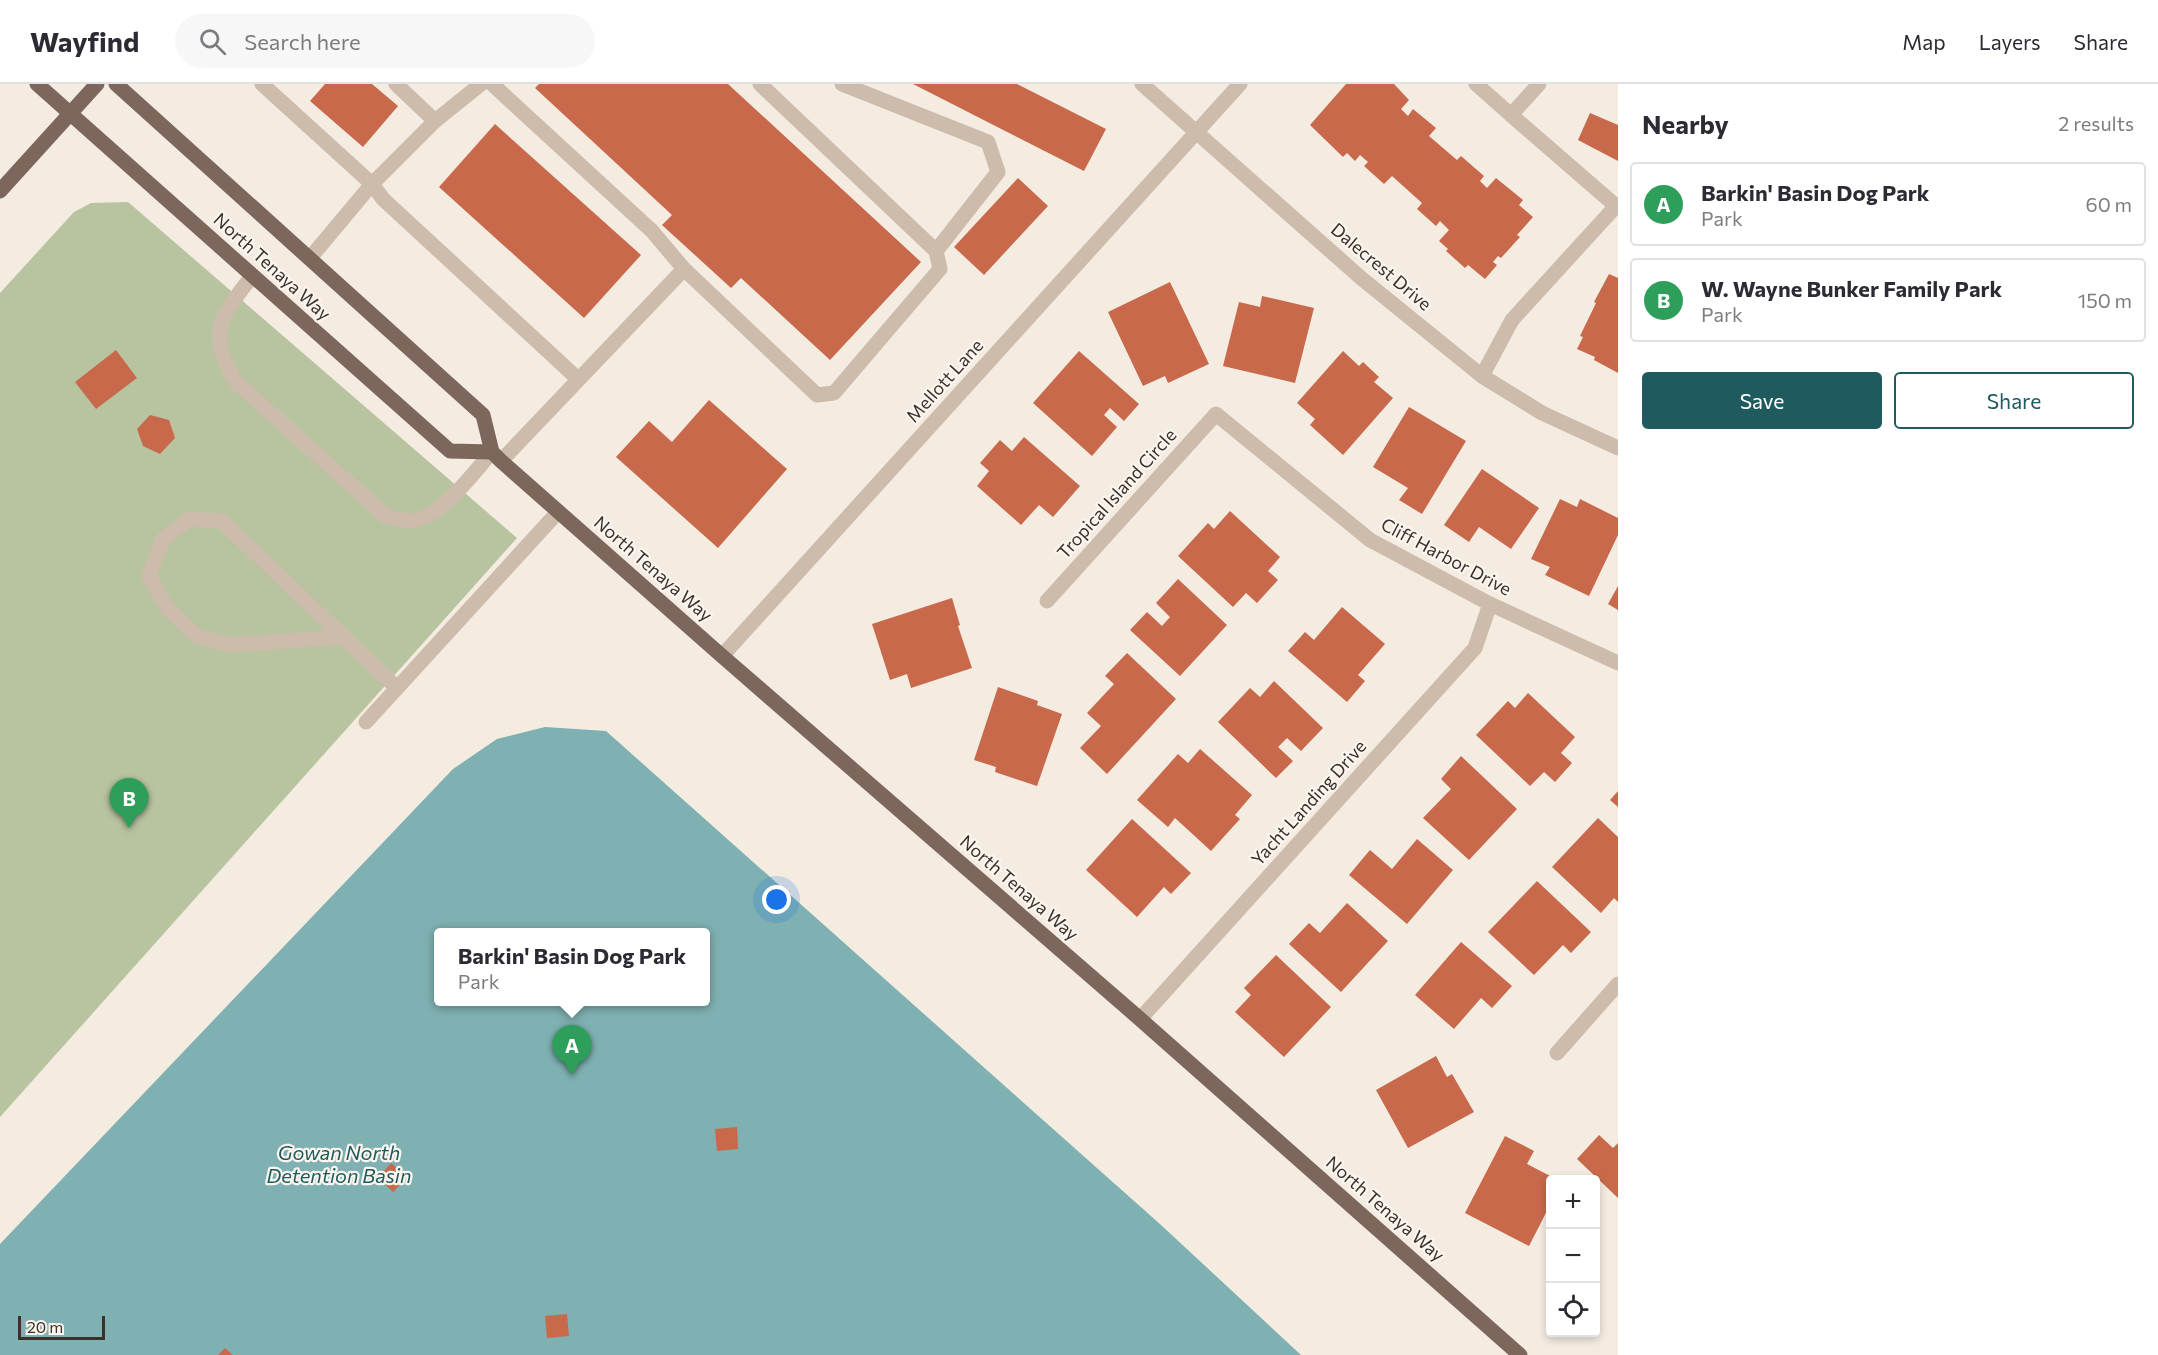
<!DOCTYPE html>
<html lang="en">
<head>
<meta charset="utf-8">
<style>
	body { margin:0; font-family:Commissioner,sans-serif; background:#f7f7f7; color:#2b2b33 }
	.controls { position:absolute; right:18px; bottom:18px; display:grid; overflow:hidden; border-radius:6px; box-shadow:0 3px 9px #0003 }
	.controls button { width:54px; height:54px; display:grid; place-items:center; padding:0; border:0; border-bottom:2px solid #e1e1e2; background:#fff; color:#2b2b33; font:30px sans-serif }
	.scale { position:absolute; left:18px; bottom:15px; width:87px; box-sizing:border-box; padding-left:6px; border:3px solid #3b302b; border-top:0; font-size:16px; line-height:21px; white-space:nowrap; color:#3b302b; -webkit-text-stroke:4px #fbf5ee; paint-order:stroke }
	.you { position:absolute; left:777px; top:816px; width:21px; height:21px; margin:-15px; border:4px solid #fff; border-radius:50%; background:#1a73e8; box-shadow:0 0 0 9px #1a73e833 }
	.badge { display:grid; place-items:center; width:39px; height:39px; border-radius:50%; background:#1f5a5e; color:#fff; font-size:20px; font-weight:700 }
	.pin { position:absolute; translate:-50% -50px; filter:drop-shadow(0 2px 3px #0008) }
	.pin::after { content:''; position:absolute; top:32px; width:21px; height:18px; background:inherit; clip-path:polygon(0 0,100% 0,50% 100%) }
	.popup { position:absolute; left:434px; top:844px; width:276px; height:78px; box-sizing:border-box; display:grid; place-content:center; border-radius:6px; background:#fff; filter:drop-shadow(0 2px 4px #0005); font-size:20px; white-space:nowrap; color:#7c7c81 }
	.popup b { font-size:22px; color:#2b2b33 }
	.popup::after { content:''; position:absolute; left:50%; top:100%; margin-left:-12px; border:12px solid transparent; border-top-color:#fff }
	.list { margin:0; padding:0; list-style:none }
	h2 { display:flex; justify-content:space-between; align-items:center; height:78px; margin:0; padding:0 24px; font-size:26px }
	h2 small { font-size:20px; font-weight:400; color:#7c7c81 }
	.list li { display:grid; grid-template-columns:39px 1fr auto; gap:18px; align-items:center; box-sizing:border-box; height:84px; margin:0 12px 12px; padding:0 12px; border:2px solid #e1e1e2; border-radius:6px }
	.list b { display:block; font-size:22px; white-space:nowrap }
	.list p { margin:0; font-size:20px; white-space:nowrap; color:#7c7c81 }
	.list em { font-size:20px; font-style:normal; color:#7c7c81 }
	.actions { display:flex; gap:12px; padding:18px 24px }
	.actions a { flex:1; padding:14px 0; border:2px solid #1f5a5e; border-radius:6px; text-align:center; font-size:21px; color:#1f5a5e }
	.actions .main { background:#1f5a5e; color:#fff }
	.icon { flex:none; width:33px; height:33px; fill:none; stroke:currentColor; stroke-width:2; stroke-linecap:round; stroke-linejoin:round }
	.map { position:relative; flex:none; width:1618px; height:1271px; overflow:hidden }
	header { display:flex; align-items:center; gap:36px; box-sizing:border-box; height:84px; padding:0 30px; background:#fff; border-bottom:2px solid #e1e1e2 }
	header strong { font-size:28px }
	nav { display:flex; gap:33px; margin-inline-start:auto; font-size:21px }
	.search { width:420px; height:54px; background:#f7f7f7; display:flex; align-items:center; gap:15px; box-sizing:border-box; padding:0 21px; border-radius:33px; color:#7c7c81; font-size:22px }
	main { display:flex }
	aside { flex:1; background:#fff }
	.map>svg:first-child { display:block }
	.green { fill:#b8c4a0 }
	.water { fill:#7fb0b2; fill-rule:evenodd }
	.building { fill:#c8694b }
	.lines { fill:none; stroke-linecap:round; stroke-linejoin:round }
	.minor { stroke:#cdbbac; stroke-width:15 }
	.major { stroke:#7d675c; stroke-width:15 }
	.labels { text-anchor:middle; stroke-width:4.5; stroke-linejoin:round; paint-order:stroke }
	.street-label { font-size:18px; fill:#3b302b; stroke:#fbf5ee }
	.water-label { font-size:20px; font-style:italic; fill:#1f5a5e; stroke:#fbf5ee }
</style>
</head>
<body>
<header>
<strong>Wayfind</strong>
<div class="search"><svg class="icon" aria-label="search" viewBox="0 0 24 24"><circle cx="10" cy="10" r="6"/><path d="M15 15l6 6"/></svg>Search here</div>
<nav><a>Map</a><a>Layers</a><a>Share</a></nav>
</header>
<main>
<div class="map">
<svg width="1618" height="1271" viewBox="0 0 1618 1271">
	<rect width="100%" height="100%" fill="#f4ebe1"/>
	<!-- green -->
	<path class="green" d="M 128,118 L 517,454 L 0,1033 L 0,209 L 74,128 L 91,119 Z"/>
	<!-- water -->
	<path class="water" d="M 545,643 L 606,647 L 1161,1141 L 1301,1271 L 0,1271 L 0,1160 L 453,685 L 497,655 ZM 438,848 L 706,848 L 706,918 L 438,918 Z"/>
	<!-- building -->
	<g class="building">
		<path d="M 325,0 L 372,0 L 398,22 L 363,63 L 310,17 Z"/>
		<path d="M 539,0 L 728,0 L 921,178 L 830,276 L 741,194 L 731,204 L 662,141 L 672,131 L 535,4 Z"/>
		<path d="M 913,0 L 1017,0 L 1106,45 L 1084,87 Z"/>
		<path d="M 1346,0 L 1394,0 L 1409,16 L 1401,25 L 1408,32 L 1413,25 L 1436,44 L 1429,52 L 1457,76 L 1461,72 L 1484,92 L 1480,97 L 1487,104 L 1496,94 L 1523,116 L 1519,121 L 1533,133 L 1517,151 L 1520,153 L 1501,174 L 1498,172 L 1493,178 L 1497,181 L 1485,195 L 1468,181 L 1465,184 L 1446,167 L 1448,165 L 1439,157 L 1449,146 L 1440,137 L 1436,142 L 1417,125 L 1422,119 L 1392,92 L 1384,100 L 1364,82 L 1368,78 L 1360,71 L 1355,77 L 1347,69 L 1343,73 L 1310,41 Z"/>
		<path d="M 1590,29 L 1618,41 L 1618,77 L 1578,56 Z"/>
		<path d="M 495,40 L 641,171 L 584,234 L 439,103 Z"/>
		<path d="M 1018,94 L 1048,122 L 984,191 L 954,163 Z"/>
		<path d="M 1609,190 L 1618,194 L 1618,289 L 1594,276 L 1595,273 L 1577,265 L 1583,253 L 1580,252 L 1596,219 L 1594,218 Z"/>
		<path d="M 1170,198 L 1209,280 L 1168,299 L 1165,292 L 1143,302 L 1108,228 Z"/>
		<path d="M 1262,212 L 1314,224 L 1295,299 L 1223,282 L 1239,218 L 1260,223 Z"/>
		<path d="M 116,266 L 137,294 L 96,325 L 75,298 Z"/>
		<path d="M 1079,267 L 1139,320 L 1124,337 L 1110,324 L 1104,331 L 1117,343 L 1092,372 L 1033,319 Z"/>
		<path d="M 1343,267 L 1359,282 L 1363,278 L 1379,293 L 1374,298 L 1393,314 L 1343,371 L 1310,341 L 1315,335 L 1297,319 Z"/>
		<path d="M 709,316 L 787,385 L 718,464 L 616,373 L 649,337 L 672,358 Z"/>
		<path d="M 1409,323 L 1466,357 L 1422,430 L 1399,416 L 1408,404 L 1373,383 Z"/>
		<path d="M 150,331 L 169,336 L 175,354 L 160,370 L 143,362 L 137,345 Z"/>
		<path d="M 1024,353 L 1080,402 L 1053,433 L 1039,421 L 1021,441 L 977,402 L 989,387 L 980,379 L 1000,356 L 1012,367 Z"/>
		<path d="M 1482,385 L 1539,424 L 1511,465 L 1479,443 L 1469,458 L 1444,441 Z"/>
		<path d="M 1560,415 L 1577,423 L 1580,415 L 1618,434 L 1618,451 L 1589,512 L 1545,491 L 1550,483 L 1531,475 Z"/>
		<path d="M 1230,427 L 1280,473 L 1268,487 L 1278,496 L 1257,519 L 1246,509 L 1233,523 L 1178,472 L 1208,439 L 1214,445 Z"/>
		<path d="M 1178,495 L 1227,541 L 1180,592 L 1130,546 L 1147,528 L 1162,542 L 1170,533 L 1156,519 Z"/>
		<path d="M 1618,502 L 1618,526 L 1608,520 Z"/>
		<path d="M 952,514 L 960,541 L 958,542 L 972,584 L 911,604 L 907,590 L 890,596 L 872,540 Z"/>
		<path d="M 1342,523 L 1385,560 L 1358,591 L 1365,597 L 1347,618 L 1288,567 L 1305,548 L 1314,556 Z"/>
		<path d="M 1127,569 L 1176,615 L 1107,690 L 1080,664 L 1101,642 L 1087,629 L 1114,600 L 1105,592 Z"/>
		<path d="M 1274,597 L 1323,644 L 1301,667 L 1287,654 L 1278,663 L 1293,677 L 1276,694 L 1218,638 L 1250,604 L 1260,613 Z"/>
		<path d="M 998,603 L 1038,617 L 1037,621 L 1062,630 L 1037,702 L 995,688 L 996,683 L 974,676 Z"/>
		<path d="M 1528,609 L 1575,653 L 1561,669 L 1572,679 L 1555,698 L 1544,688 L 1530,702 L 1476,651 L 1508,617 L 1515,624 Z"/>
		<path d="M 1200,665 L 1252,711 L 1235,731 L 1240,735 L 1211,767 L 1175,734 L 1168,743 L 1137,716 L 1178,670 L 1188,679 Z"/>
		<path d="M 1461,672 L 1517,725 L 1469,776 L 1423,734 L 1451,705 L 1441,695 Z"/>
		<path d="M 1618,707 L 1618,723 L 1610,716 Z"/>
		<path d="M 1598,734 L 1618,753 L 1618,818 L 1614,814 L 1601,829 L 1552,783 Z"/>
		<path d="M 1132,735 L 1191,789 L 1171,810 L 1164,803 L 1137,833 L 1086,786 Z"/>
		<path d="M 1417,755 L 1453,786 L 1407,840 L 1349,791 L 1370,766 L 1392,785 Z"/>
		<path d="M 1537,797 L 1591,848 L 1571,869 L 1563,861 L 1534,891 L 1488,848 Z"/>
		<path d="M 1347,819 L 1388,857 L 1341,908 L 1289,860 L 1309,839 L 1320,849 Z"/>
		<path d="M 1461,858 L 1512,902 L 1492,924 L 1481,914 L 1454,945 L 1415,911 Z"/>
		<path d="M 1276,871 L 1331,923 L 1284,973 L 1235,928 L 1251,911 L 1244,904 Z"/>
		<path d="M 1436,972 L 1447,993 L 1452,990 L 1474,1028 L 1408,1064 L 1376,1006 Z"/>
		<path d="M 737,1043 L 738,1065 L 717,1067 L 715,1045 Z"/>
		<path d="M 1599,1051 L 1613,1064 L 1618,1059 L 1618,1114 L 1577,1075 Z"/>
		<path d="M 1505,1052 L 1534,1067 L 1527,1080 L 1558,1096 L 1550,1096 L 1550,1121 L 1529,1162 L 1465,1129 Z"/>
		<path d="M 391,1079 L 407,1093 L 393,1108 L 378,1094 Z"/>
		<path d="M 567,1230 L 569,1252 L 547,1254 L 545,1232 Z"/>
		<path d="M 225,1264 L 233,1271 L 218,1271 Z"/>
	</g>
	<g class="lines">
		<!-- minor -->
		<g class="minor">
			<path d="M 262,0 L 372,100 L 310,174"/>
			<path d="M 396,0 L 435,37"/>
			<path d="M 481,0 L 435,37 L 372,100 L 383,115 L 578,295"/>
			<path d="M 492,0 L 652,147 L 684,185 L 501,377"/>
			<path d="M 842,0 L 988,58 L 998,88 L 936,167"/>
			<path d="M 1142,0 L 1361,194 L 1482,292 L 1542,329 L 1618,364"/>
			<path d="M 1476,0 L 1511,31 L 1539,0"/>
			<path d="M 684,185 L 817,311 L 834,309 L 940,185 L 936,167 L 760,0"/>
			<path d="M 252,192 C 220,234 206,248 236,298 L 387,433 C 395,434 403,437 411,437 C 440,435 473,389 492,368"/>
			<path d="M 1482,292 L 1512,236 L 1616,122 L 1511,31"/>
			<path d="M 1047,517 L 1216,330 L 1370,456 L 1490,520 L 1618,579"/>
			<path d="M 342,553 L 230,561 L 198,553 L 168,525 L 149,492 L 163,455 L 189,435 L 222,437 L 397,604"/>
			<path d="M 722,572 L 1240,0"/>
			<path d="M 366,638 L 558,428"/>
			<path d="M 1140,935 L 1475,564 L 1490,520"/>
			<path d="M 1557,969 L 1618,900"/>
		</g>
		<!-- major -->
		<g class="major">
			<path d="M 37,0 L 450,367 L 492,368"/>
			<path d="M 116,0 L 483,331 L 492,368 L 501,377 L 722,572 L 1140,935 L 1520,1271"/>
			<path d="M 0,107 L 97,0"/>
		</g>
	</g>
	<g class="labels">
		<!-- street labels -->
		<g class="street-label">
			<text transform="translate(272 183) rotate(42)" y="6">North Tenaya Way</text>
			<text transform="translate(1381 183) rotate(40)" y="6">Dalecrest Drive</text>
			<text transform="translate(945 297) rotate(-48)" y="6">Mellott Lane</text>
			<text transform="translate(1117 410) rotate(-48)" y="6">Tropical Island Circle</text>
			<text transform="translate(1446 473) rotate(28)" y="6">Cliff Harbor Drive</text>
			<text transform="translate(653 485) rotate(41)" y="6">North Tenaya Way</text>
			<text transform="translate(1309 719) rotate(-48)" y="6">Yacht Landing Drive</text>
			<text transform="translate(1019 804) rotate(41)" y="6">North Tenaya Way</text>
			<text transform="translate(1385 1125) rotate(41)" y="6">North Tenaya Way</text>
		</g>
		<!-- water labels -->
		<g class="water-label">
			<text x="339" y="1076">Gowan North<tspan x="339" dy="23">Detention Basin</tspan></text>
		</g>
	</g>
</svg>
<div class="controls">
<button>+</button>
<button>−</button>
<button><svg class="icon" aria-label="locate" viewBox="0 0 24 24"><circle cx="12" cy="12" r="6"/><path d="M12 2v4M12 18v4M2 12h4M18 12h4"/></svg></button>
</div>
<div class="scale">20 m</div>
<div class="you"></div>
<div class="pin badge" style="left:572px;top:991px;background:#2e9e5b">A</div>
<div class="popup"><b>Barkin' Basin Dog Park</b>Park</div>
<div class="pin badge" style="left:129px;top:744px;background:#2e9e5b">B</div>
</div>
<aside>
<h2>Nearby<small>2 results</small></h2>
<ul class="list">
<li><span class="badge" style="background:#2e9e5b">A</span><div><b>Barkin' Basin Dog Park</b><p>Park</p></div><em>60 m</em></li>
<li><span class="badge" style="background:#2e9e5b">B</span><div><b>W. Wayne Bunker Family Park</b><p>Park</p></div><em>150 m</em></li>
</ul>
<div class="actions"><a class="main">Save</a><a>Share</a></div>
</aside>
</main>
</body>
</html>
